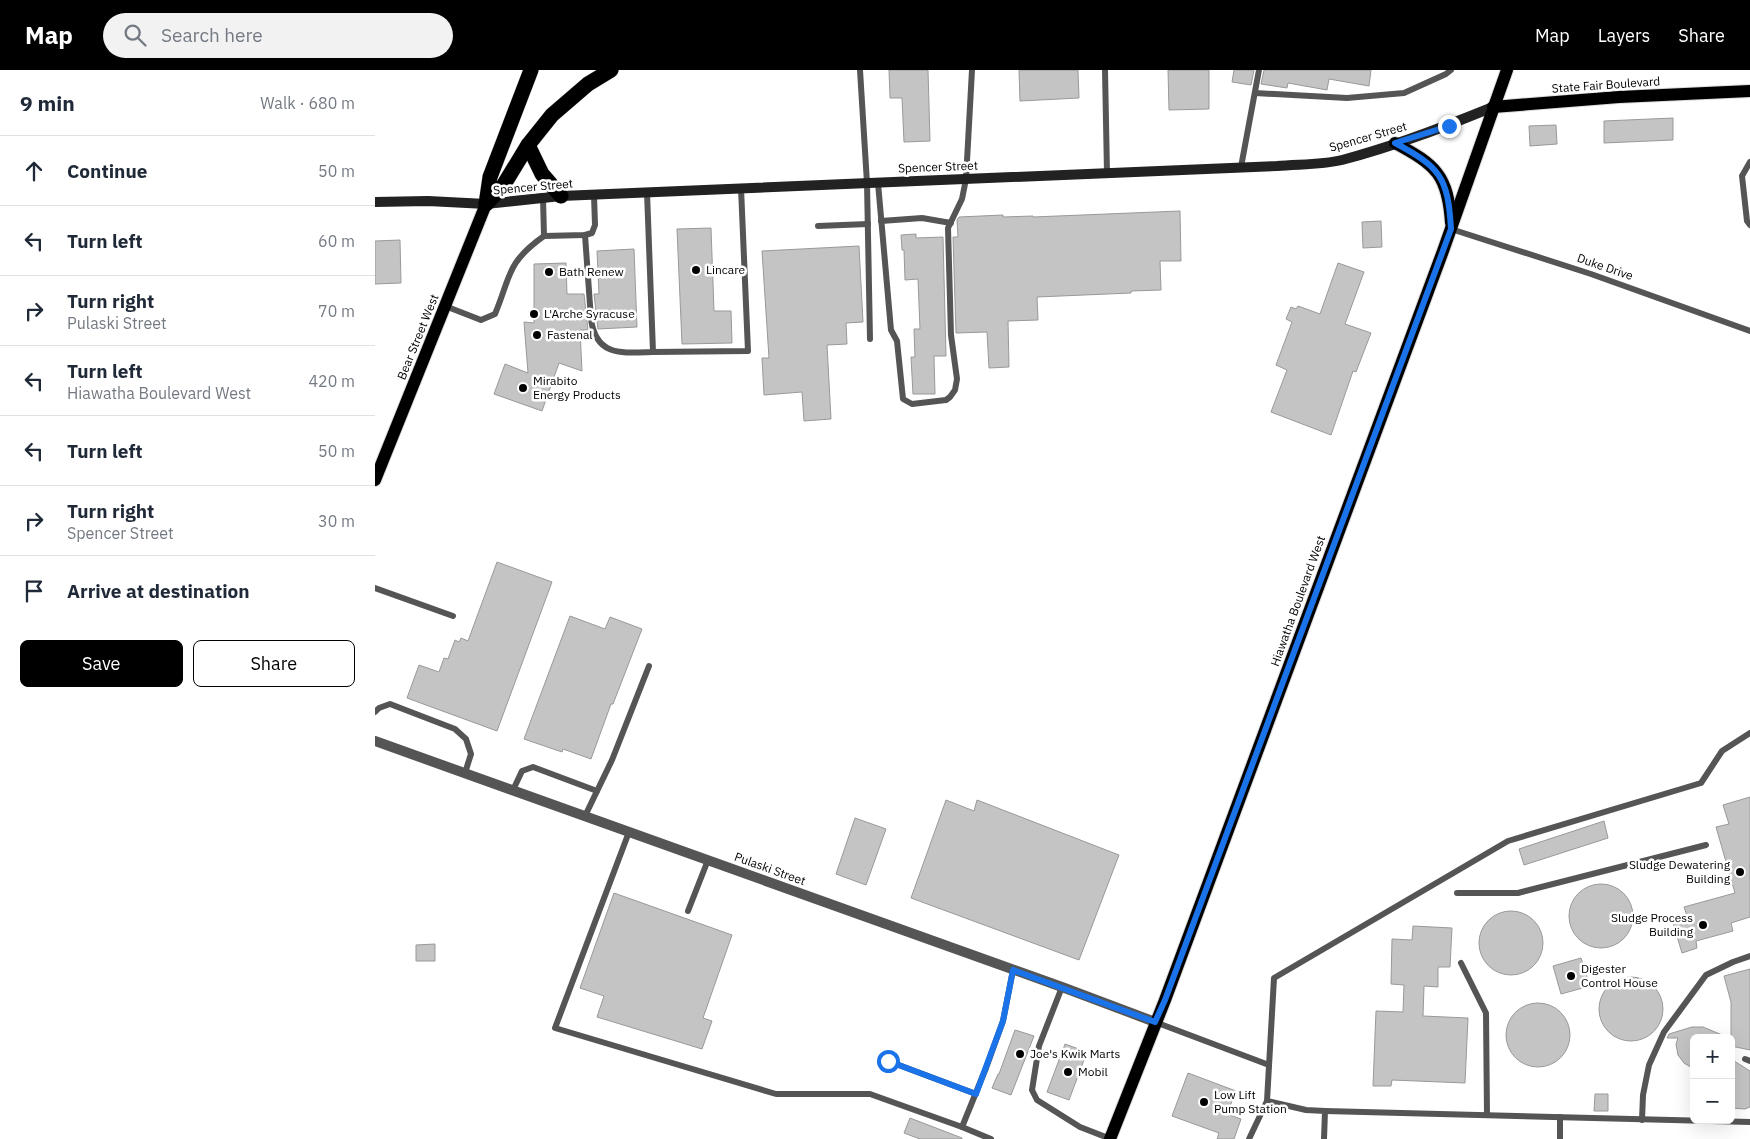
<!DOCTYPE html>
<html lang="en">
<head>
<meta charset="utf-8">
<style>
	body { margin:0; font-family:"IBM Plex Sans",sans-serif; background:#f2f2f3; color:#1f2937 }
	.controls { position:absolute; right:15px; bottom:15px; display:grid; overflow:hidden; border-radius:8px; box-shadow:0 5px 20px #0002 }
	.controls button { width:45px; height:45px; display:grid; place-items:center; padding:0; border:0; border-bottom:1px solid #e0e1e3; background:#fff; color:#1f2937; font:25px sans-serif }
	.stop { position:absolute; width:15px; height:15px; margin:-11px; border:4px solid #1a73e8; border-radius:50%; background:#fff }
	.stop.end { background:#1a73e8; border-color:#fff; box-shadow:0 1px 5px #0008 }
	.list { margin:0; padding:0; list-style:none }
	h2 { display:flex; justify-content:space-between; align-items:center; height:65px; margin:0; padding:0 20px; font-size:21px }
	h2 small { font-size:16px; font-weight:400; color:#747a83 }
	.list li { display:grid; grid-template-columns:32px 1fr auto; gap:15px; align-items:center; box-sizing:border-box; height:70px; padding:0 20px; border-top:1px solid #e0e1e3 }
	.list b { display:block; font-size:19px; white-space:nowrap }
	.list p { margin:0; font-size:16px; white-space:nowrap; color:#747a83 }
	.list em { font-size:16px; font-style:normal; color:#747a83 }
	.actions { display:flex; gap:10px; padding:15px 20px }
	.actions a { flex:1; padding:11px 0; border:1px solid #000; border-radius:8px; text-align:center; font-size:18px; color:#000 }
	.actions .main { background:#000; color:#fff }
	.icon { flex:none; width:28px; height:28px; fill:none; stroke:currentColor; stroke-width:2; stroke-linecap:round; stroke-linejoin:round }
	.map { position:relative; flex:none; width:1375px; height:1069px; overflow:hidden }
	header { display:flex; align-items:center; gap:30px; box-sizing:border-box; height:70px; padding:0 25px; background:#000; color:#fff }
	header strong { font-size:24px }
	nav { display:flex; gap:28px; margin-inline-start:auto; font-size:18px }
	.search { width:350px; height:45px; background:#f2f2f3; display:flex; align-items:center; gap:12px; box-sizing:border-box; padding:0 18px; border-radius:28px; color:#747a83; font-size:19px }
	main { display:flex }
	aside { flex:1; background:#fff }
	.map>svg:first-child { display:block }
	.building { fill:#c4c4c4; stroke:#999 }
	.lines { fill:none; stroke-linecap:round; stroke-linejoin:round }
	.primary-casing { stroke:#dbdbdb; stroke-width:14 }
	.motorway-casing { stroke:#dbdbdb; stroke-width:16 }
	.service { stroke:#555; stroke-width:6 }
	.tertiary { stroke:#555; stroke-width:10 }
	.secondary { stroke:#222; stroke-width:10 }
	.primary { stroke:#000; stroke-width:12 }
	.motorway { stroke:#000; stroke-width:15 }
	.route { stroke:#1a73e8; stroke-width:6 }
	.poi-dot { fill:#000; stroke:#fff; stroke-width:2 }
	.labels { text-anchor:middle; stroke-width:5; stroke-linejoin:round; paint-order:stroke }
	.street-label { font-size:12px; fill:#000; stroke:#fff }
	.poi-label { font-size:12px; fill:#000; stroke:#fff; text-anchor:start }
</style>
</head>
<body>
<header>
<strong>Map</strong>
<div class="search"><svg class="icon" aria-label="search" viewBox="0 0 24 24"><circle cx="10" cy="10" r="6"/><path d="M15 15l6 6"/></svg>Search here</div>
<nav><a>Map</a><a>Layers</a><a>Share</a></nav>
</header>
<main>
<aside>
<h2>9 min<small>Walk · 680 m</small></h2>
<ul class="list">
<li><svg class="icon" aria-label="ahead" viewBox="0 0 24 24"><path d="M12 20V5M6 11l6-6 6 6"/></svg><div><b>Continue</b></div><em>50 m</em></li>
<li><svg class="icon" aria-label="left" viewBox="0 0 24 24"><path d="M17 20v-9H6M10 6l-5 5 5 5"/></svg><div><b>Turn left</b></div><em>60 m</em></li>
<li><svg class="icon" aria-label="right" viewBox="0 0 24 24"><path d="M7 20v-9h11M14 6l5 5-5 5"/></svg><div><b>Turn right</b><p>Pulaski Street</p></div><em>70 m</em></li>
<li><svg class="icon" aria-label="left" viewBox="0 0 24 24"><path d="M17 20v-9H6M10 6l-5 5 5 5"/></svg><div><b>Turn left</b><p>Hiawatha Boulevard West</p></div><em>420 m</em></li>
<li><svg class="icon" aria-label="left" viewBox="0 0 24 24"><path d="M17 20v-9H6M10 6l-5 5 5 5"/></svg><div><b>Turn left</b></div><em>50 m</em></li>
<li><svg class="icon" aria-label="right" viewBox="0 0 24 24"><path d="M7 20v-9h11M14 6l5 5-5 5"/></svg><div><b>Turn right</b><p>Spencer Street</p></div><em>30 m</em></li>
<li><svg class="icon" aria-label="arrive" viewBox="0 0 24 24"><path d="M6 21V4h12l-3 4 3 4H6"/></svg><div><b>Arrive at destination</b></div></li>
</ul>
<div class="actions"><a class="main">Save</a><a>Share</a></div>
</aside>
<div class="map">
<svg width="1375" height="1069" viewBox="0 0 1375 1069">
	<rect width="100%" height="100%" fill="#fff"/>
	<!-- building -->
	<g class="building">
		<path d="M 514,0 L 553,0 L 555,71 L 529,72 L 527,28 L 515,28 Z"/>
		<path d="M 644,0 L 703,0 L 704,28 L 645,31 Z"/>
		<path d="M 793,0 L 834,0 L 834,39 L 794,40 Z"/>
		<path d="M 859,0 L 879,0 L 876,15 L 857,12 Z"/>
		<path d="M 889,0 L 996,0 L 994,16 L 954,9 L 952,20 L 913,13 L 912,18 L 886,14 Z"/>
		<path d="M 1298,48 L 1298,70 L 1229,73 L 1229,51 Z"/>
		<path d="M 1181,55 L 1182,74 L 1155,76 L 1154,56 Z"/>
		<path d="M 805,141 L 806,191 L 785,191 L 786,220 L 756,221 L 756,223 L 662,227 L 663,250 L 633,251 L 634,297 L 614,298 L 612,262 L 581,263 L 578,167 L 583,167 L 582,150 L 584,147 L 628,145 L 628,147 L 658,146 L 658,147 Z"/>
		<path d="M 1006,151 L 1007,177 L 988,178 L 987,152 Z"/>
		<path d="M 336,158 L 339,241 L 356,241 L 357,273 L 307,274 L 302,159 Z"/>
		<path d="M 541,164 L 541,168 L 568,167 L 571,286 L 559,286 L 560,324 L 538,324 L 536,287 L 540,287 L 539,259 L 545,259 L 543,209 L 530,210 L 529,180 L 527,180 L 526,165 Z"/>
		<path d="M 25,170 L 26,213 L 0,214 L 0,171 Z"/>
		<path d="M 484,176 L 488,252 L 471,253 L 472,274 L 452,275 L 456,349 L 429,351 L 427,322 L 389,325 L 387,288 L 394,288 L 387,181 Z"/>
		<path d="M 259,179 L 262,257 L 223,259 L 219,224 L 224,224 L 222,181 Z"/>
		<path d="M 191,193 L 192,224 L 209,224 L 213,260 L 205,260 L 207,301 L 184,293 L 167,341 L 119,324 L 130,294 L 153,303 L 149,252 L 159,253 L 159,194 Z"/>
		<path d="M 963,193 L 989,202 L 970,254 L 996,263 L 981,302 L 978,301 L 956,365 L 896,342 L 912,300 L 901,295 L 917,252 L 911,249 L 916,237 L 921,239 L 923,236 L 945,244 Z"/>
		<path d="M 122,492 L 177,512 L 122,661 L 32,628 L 44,595 L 64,602 L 69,588 L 73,589 L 80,570 L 84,572 L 86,568 L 93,571 Z"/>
		<path d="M 195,546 L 230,559 L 235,547 L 267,559 L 238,634 L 236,634 L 216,689 L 188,679 L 187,682 L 149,669 Z"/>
		<path d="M 1375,727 L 1375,847 L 1356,853 L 1358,861 L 1321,871 L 1322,878 L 1307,883 L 1297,850 L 1312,846 L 1309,837 L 1360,823 L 1341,757 L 1354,754 L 1348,735 Z"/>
		<path d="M 571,730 L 599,741 L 602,730 L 744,785 L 704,890 L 536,828 Z"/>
		<path d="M 480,748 L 511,759 L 491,815 L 461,804 Z"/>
		<path d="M 1229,751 L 1233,768 L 1149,795 L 1144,779 Z"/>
		<circle cx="1226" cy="846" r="32"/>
		<path d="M 239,823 L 357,865 L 328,948 L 337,951 L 327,979 L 222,947 L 229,926 L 205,918 Z"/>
		<circle cx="1136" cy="873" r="32"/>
		<path d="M 1038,856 L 1077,858 L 1075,897 L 1063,897 L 1063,917 L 1049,916 L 1048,946 L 1093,948 L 1090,1013 L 1017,1010 L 1016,1016 L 998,1016 L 1001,941 L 1028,942 L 1029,915 L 1016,914 L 1017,869 L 1037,870 Z"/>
		<path d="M 60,874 L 60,891 L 41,891 L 41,875 Z"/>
		<path d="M 1206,888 L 1215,916 L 1186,924 L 1178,896 Z"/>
		<path d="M 1375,899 L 1375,980 L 1356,976 L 1356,932 L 1349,906 Z"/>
		<circle cx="1256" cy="939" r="32"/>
		<circle cx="1163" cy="965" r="32"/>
		<path d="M 1317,957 L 1328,957 L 1352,967 L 1319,968 L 1319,999 L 1309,993 L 1303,985 L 1301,974 L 1303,968 L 1292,968 L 1294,964 Z"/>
		<path d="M 640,960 L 659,966 L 636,1025 L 617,1018 L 623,1004 L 624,1004 Z"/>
		<path d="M 690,974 L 712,982 L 694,1030 L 672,1022 Z"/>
		<path d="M 1356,989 L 1375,1001 L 1375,1037 L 1370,1039 L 1356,1038 Z"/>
		<path d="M 813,1003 L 861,1021 L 852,1044 L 866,1049 L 859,1069 L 842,1069 L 844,1063 L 797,1046 Z"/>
		<path d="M 1220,1024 L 1233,1024 L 1233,1041 L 1219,1041 Z"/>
		<path d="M 535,1048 L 587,1068 L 587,1069 L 545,1069 L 529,1063 Z"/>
	</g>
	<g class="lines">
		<!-- primary casing -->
		<g class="primary-casing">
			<g id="primary">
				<path d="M 1118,37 L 1244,27 L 1375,21"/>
				<path d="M 1020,73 C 1061,95 1073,105 1076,153"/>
				<path d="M 0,410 L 111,134"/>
				<path d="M 735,1069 L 790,930 L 1068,181 L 1132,0"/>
			</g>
		</g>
		<!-- motorway casing -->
		<g class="motorway-casing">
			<g id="motorway">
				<path d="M 153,75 L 167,104 L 186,126"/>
				<path d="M 111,134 L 128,116 L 153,75 L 177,45 L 213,14 L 236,0"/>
				<path d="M 111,134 L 115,107 L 156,0"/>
			</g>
		</g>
		<!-- service -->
		<g class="service">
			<path d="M 485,0 L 492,113 L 495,269"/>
			<path d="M 730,0 L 732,103"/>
			<path d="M 880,23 L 972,28 L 1029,23 L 1071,4 L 1076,0"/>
			<path d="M 1375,92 L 1367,106 L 1372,151 L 1375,155"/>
			<path d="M 866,97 L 884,0"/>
			<path d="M 503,113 L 516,260 L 522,271 L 528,329 L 537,334 L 571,330 L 575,327 L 580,320 L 582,309 L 576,265 L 573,158 L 587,129 L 591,109 L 597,0"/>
			<path d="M 506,151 L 547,148 L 576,153"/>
			<path d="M 443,156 L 493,154"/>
			<path d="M 1076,159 L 1216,204 L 1375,261"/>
			<path d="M 210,165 L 216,249 C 221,287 247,283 278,282 L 272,122"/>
			<path d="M 169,166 L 210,165 L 217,163 L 220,155 L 219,125"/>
			<path d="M 70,236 L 106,250 L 120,244 C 136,206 131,193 169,166 L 168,128"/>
			<path d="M 278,282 L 373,281 L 366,118"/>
			<path d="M 0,518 L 78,546"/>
			<path d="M 0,642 L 4,638 L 15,634 L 80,659 L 91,669 L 96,684 L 90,703"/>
			<path d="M 138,720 L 147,701 L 158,697 L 222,721"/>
			<path d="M 210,746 L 237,690 L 274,596"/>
			<path d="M 254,762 L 180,958 L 401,1024 L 495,1024 L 587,1057"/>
			<path d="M 1082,823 L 1143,823 L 1331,775"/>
			<path d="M 313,841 L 333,790"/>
			<path d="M 1086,893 L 1111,943 L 1112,1045"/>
			<path d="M 687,917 L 664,976 L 657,1020 L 662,1030 L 705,1057 L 736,1069"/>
			<path d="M 780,952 L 894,995"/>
			<path d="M 1370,989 L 1375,991"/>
			<path d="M 513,991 L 601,1024"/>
			<path d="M 950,1041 L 1375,1052"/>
			<path d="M 1267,1050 L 1268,1025 L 1274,995 L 1289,962 L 1331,905 L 1358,892 L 1375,886"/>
			<path d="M 616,1069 L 587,1057 L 611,998 L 628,951 L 638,900"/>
			<path d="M 874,1069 L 892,1031"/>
			<path d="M 949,1069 L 950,1041 L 931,1040 L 892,1031 L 899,908 L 1133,771 L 1326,713 L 1347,681 L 1375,663"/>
			<path d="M 1185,1069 L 1185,1047"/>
		</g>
		<!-- tertiary -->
		<path class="tertiary" d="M 0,671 L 687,917 L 780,952"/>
		<!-- secondary -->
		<path class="secondary" d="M 0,132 L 53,131 L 111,134 L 186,126 L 902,96 C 923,94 946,95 967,90 C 1018,77 1069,57 1118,37"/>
		<!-- primary -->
		<use href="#primary" class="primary"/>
		<!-- motorway -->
		<use href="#motorway" class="motorway"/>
	</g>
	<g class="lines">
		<!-- route -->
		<path class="route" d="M 513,991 L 601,1024 L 628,951 L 638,900 L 780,952 L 790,930 L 1076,159 C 1073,107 1065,97 1020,73 L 1074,56"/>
	</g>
	<!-- markers -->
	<g class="poi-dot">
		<circle cx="321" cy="200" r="5"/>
		<circle cx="174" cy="202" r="5"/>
		<circle cx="159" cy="244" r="5"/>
		<circle cx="162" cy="265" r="5"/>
		<circle cx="148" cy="318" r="5"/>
		<circle cx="1365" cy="802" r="5"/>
		<circle cx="1328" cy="855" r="5"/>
		<circle cx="1196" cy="906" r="5"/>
		<circle cx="645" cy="984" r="5"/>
		<circle cx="693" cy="1002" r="5"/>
		<circle cx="829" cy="1032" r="5"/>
	</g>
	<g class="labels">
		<!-- street labels -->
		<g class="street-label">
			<text transform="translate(1231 15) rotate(-4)" y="4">State Fair Boulevard</text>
			<text transform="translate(993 67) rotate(-16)" y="4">Spencer Street</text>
			<text transform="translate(563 97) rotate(-2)" y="4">Spencer Street</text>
			<text transform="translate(158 117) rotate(-5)" y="4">Spencer Street</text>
			<text transform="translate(1230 197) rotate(19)" y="4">Duke Drive</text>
			<text transform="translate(43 267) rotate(-68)" y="4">Bear Street West</text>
			<text transform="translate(923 531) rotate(-70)" y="4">Hiawatha Boulevard West</text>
			<text transform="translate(395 799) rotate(20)" y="4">Pulaski Street</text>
		</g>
		<!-- poi labels -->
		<g class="poi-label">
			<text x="331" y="204">Lincare</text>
			<text x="184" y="206">Bath Renew</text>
			<text x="169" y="248">L'Arche Syracuse</text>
			<text x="172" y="269">Fastenal</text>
			<text x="158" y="315">Mirabito<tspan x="158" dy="14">Energy Products</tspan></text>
			<text x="1355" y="799" text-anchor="end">Sludge Dewatering<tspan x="1355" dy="14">Building</tspan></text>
			<text x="1318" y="852" text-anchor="end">Sludge Process<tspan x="1318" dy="14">Building</tspan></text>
			<text x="1206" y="903">Digester<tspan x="1206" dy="14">Control House</tspan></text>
			<text x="655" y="988">Joe's Kwik Marts</text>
			<text x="703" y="1006">Mobil</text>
			<text x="839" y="1029">Low Lift<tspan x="839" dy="14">Pump Station</tspan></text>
		</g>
	</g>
</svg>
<div class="controls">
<button>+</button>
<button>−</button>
</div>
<div class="stop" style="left:513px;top:991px"></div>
<div class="stop end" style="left:1074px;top:56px"></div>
</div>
</main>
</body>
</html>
